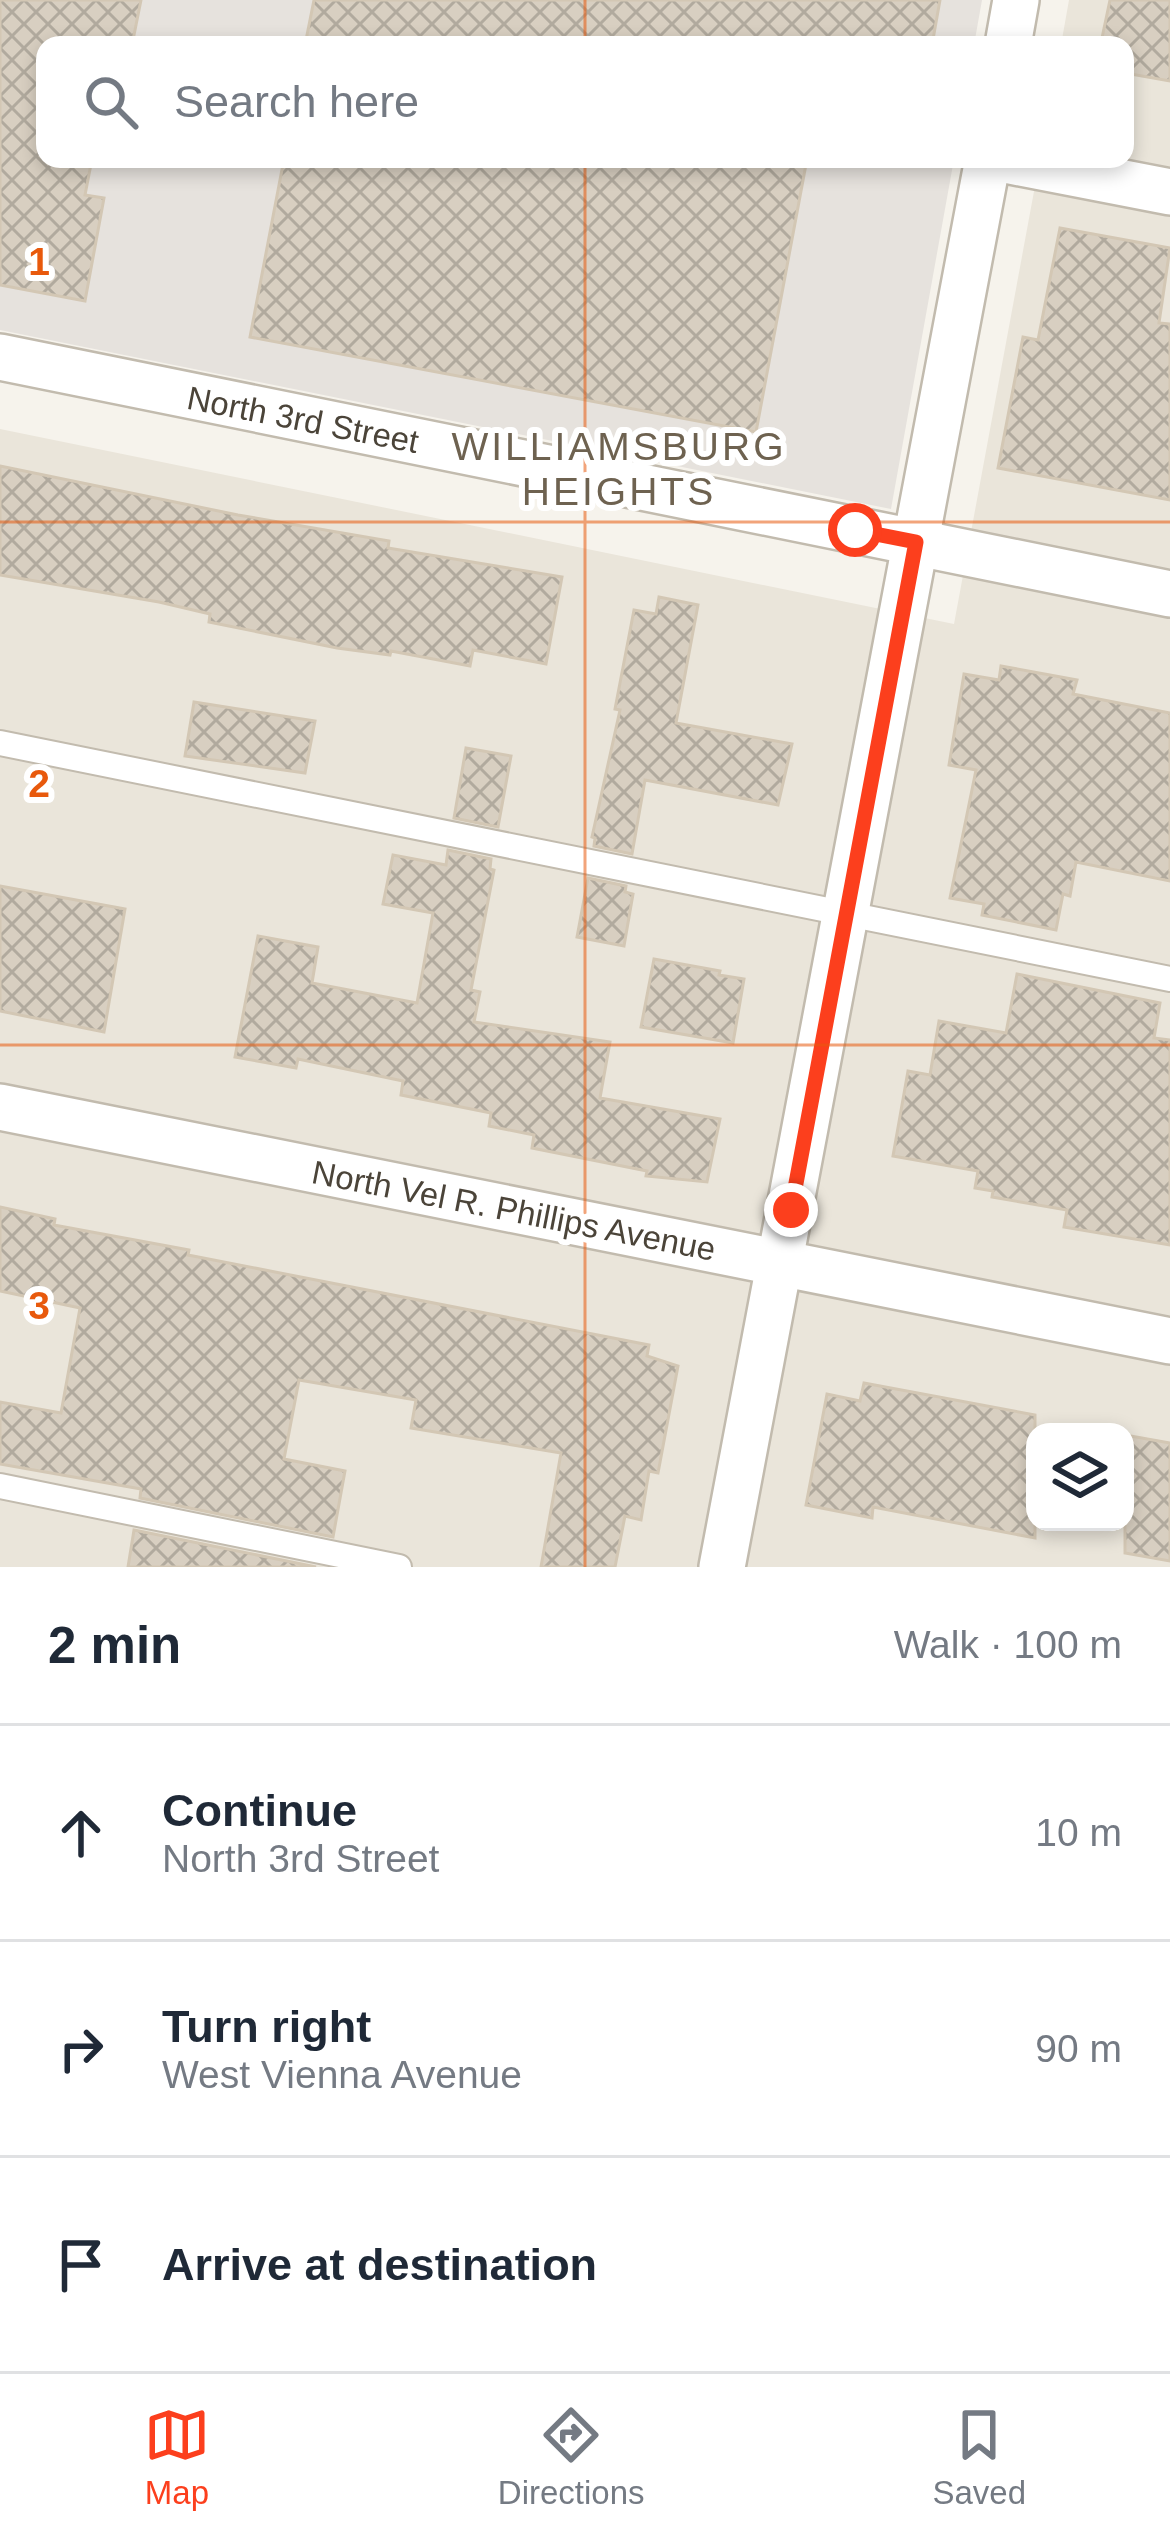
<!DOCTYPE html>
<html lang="en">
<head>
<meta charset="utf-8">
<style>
	body { margin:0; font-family:Arial,sans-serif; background:#f6f6f7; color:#1f2937 }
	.controls { position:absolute; right:36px; bottom:36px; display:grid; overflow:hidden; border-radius:24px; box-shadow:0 6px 18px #0003 }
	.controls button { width:108px; height:108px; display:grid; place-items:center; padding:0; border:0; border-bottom:3px solid #e0e1e3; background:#fff; color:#1f2937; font:60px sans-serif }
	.stop { position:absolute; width:36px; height:36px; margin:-27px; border:9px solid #fc3f1d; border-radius:50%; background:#fff }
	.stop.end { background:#fc3f1d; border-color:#fff; box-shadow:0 3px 12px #0008 }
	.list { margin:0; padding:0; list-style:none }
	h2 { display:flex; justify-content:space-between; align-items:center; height:156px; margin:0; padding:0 48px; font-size:51px }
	h2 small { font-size:39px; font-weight:400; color:#747a83 }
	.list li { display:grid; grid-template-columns:78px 1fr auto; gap:36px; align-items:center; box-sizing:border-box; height:216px; padding:0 48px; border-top:3px solid #e0e1e3 }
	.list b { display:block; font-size:45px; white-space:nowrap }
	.list p { margin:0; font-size:39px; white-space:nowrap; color:#747a83 }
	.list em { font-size:39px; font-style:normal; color:#747a83 }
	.icon { flex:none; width:66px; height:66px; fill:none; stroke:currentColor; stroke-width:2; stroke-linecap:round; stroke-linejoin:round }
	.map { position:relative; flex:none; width:1170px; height:1567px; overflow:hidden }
	.search { position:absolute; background:#fff; box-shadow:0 6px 18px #0003; left:36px; right:36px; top:36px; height:132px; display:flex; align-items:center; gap:30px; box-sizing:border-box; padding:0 42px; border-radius:24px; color:#747a83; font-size:45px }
	.sheet { height:804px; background:#fff }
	nav { display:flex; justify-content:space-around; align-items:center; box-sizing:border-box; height:168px; border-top:3px solid #e0e1e3; background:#fff; font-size:33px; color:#747a83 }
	nav a { display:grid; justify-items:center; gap:6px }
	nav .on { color:#fc3f1d }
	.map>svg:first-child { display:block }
	.residential { fill:#eae5da; fill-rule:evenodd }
	.industrial { fill:#e6e2dd }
	.building { fill:url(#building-cross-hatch); stroke:#d3c7b4; stroke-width:3 }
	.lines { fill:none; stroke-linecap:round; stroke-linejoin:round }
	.service-casing { stroke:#c2bbae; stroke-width:28 }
	.minor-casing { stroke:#c2bbae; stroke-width:50 }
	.service { stroke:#fff; stroke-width:24 }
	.minor { stroke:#fff; stroke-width:45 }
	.route { stroke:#fc3f1d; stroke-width:15 }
	.grid { fill:none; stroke:#e8590c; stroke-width:3; stroke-opacity:0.55 }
	.labels { text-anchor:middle; stroke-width:12; stroke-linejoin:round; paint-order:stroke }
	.street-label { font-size:33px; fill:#4b4439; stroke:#fff }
	.quarter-label { font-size:39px; letter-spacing:3px; fill:#6e6250; stroke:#fff }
	.grid-label { font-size:39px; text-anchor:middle; font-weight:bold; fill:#e8590c; stroke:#fff; stroke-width:12; stroke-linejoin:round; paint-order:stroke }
</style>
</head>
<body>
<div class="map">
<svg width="1170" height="1567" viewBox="0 0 1170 1567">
	<defs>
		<pattern id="building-cross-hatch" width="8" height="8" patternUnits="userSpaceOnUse" patternTransform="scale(3)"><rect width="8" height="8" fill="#d8cfc1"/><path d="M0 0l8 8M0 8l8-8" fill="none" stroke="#b1aa9e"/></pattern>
	</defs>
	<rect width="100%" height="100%" fill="#f6f3ec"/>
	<!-- residential -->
	<path class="residential" d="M 1069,0 L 1170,0 L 1170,1567 L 0,1567 L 0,429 L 954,624 L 1040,159 L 1125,159 L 1125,45 L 1061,45 ZM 1035,1432 L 1125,1432 L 1125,1522 L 1035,1522 Z"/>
	<!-- industrial -->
	<path class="industrial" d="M 0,0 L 982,0 L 974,45 L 45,45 L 45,159 L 954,159 L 891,509 L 0,330 Z"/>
	<!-- building -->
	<g class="building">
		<path d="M 0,0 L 141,0 L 132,45 L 45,45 L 45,159 L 92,159 L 85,195 L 104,198 L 85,301 L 0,285 Z"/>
		<path d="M 314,0 L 940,0 L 932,45 L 305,45 Z"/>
		<path d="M 1110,0 L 1170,0 L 1170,81 L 1125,73 L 1125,43 L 1102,38 Z"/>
		<path d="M 284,159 L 807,159 L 756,432 L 250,337 Z"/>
		<path d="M 1060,228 L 1170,248 L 1159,323 L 1170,324 L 1170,500 L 998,468 L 1023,337 L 1038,340 Z"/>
		<path d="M 0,466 L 238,515 L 389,541 L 388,548 L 562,577 L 546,664 L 473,650 L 470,666 L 391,651 L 390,655 L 337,648 L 209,622 L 210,614 L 159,602 L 0,575 Z"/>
		<path d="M 659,597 L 698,605 L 676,723 L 792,744 L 778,805 L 645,780 L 632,854 L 594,846 L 595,838 L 592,837 L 620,710 L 615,709 L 634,610 L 656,614 Z"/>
		<path d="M 1001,666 L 1077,680 L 1073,694 L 1170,713 L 1170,881 L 1076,862 L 1070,896 L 1063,894 L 1056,930 L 982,915 L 984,904 L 950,898 L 976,770 L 949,765 L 964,674 L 999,680 Z"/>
		<path d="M 194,702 L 315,721 L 305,773 L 185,756 Z"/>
		<path d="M 466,748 L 511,756 L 498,827 L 454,818 Z"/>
		<path d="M 448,850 L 491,859 L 490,869 L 494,870 L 471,990 L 480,992 L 474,1022 L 610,1042 L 600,1098 L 720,1119 L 707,1182 L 646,1176 L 647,1171 L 532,1148 L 534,1135 L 489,1126 L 491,1113 L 401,1095 L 403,1081 L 298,1059 L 296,1068 L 235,1057 L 258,936 L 318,947 L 312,983 L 417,1003 L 433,913 L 383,904 L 393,855 L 446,865 Z"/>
		<path d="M 588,878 L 626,886 L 625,892 L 633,894 L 624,946 L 577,937 Z"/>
		<path d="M 0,886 L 125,909 L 104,1032 L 0,1011 Z"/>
		<path d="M 654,959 L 720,971 L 719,975 L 744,979 L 733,1043 L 641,1027 Z"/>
		<path d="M 1017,974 L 1160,1003 L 1154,1038 L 1170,1040 L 1170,1245 L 1064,1227 L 1067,1210 L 992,1197 L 993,1191 L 975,1188 L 978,1171 L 893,1156 L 908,1071 L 930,1075 L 939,1021 L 1006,1033 Z"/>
		<path d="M 0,1207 L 55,1219 L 54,1225 L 189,1250 L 188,1255 L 649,1345 L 647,1356 L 678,1366 L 658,1473 L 649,1471 L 641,1520 L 625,1516 L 615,1567 L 541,1567 L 561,1453 L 411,1428 L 416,1400 L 299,1380 L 284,1459 L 345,1471 L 333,1537 L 140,1498 L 141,1489 L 0,1464 L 0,1402 L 61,1413 L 80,1308 L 0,1291 Z"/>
		<path d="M 864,1383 L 1035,1415 L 1035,1538 L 873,1507 L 872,1518 L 806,1505 L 827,1394 L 860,1401 Z"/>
		<path d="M 1125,1435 L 1170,1443 L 1170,1561 L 1125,1553 Z"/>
		<path d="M 134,1530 L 316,1567 L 128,1567 Z"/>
	</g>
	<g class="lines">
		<!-- service casing -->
		<g class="service-casing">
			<g id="service">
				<path d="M 0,743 L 1170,979"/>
				<path d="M 0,1486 L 399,1567"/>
			</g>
		</g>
		<!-- minor casing -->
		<g class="minor-casing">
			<g id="minor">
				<path d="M 1008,45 L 1016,0"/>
				<path d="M 1000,159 L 1170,192"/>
				<path d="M 0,357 L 1170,594"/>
				<path d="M 0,1107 L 1170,1341"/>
				<path d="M 722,1567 L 988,159"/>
			</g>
		</g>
		<!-- service -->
		<use href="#service" class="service"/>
		<!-- minor -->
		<use href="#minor" class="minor"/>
	</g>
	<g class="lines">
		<!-- route -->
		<path class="route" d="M 791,1210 L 916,542 L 855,530"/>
	</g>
	<!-- grid -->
	<path class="grid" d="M 585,0 L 585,45M 585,159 L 585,1567M 0,522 L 1170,522M 0,1045 L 1170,1045"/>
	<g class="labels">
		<!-- street labels -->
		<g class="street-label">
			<text transform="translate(303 419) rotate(11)" y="12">North 3rd Street</text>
			<text transform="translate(514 1210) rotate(11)" y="12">North Vel R. Phillips Avenue</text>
		</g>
		<!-- quarter labels -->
		<g class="quarter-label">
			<text x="619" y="460">WILLIAMSBURG<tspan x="619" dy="45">HEIGHTS</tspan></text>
		</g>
	</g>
	<g class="grid-label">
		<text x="39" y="275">1</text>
		<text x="39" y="797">2</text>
		<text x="39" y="1319">3</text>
	</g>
</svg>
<div class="controls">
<button><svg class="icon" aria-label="layers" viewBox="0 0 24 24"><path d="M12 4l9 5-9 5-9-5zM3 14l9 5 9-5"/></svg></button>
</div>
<div class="stop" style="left:855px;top:530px"></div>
<div class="stop end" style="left:791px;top:1210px"></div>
<div class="search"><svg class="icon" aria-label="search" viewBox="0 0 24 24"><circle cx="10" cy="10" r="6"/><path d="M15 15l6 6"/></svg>Search here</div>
</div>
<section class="sheet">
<h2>2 min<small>Walk · 100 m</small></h2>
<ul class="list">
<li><svg class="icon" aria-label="ahead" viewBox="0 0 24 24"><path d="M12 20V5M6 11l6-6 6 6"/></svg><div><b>Continue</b><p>North 3rd Street</p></div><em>10 m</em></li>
<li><svg class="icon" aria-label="right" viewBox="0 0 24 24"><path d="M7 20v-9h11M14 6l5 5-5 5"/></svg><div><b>Turn right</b><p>West Vienna Avenue</p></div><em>90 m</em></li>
<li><svg class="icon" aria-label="arrive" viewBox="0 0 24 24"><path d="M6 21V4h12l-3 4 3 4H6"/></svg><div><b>Arrive at destination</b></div></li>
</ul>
</section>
<nav>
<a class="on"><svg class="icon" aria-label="map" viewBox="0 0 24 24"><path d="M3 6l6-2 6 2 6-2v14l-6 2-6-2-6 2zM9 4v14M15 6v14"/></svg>Map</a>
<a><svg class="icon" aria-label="directions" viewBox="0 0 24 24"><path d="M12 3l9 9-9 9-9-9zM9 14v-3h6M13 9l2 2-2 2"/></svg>Directions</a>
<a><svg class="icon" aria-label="saved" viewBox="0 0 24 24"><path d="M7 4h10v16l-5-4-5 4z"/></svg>Saved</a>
</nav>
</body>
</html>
